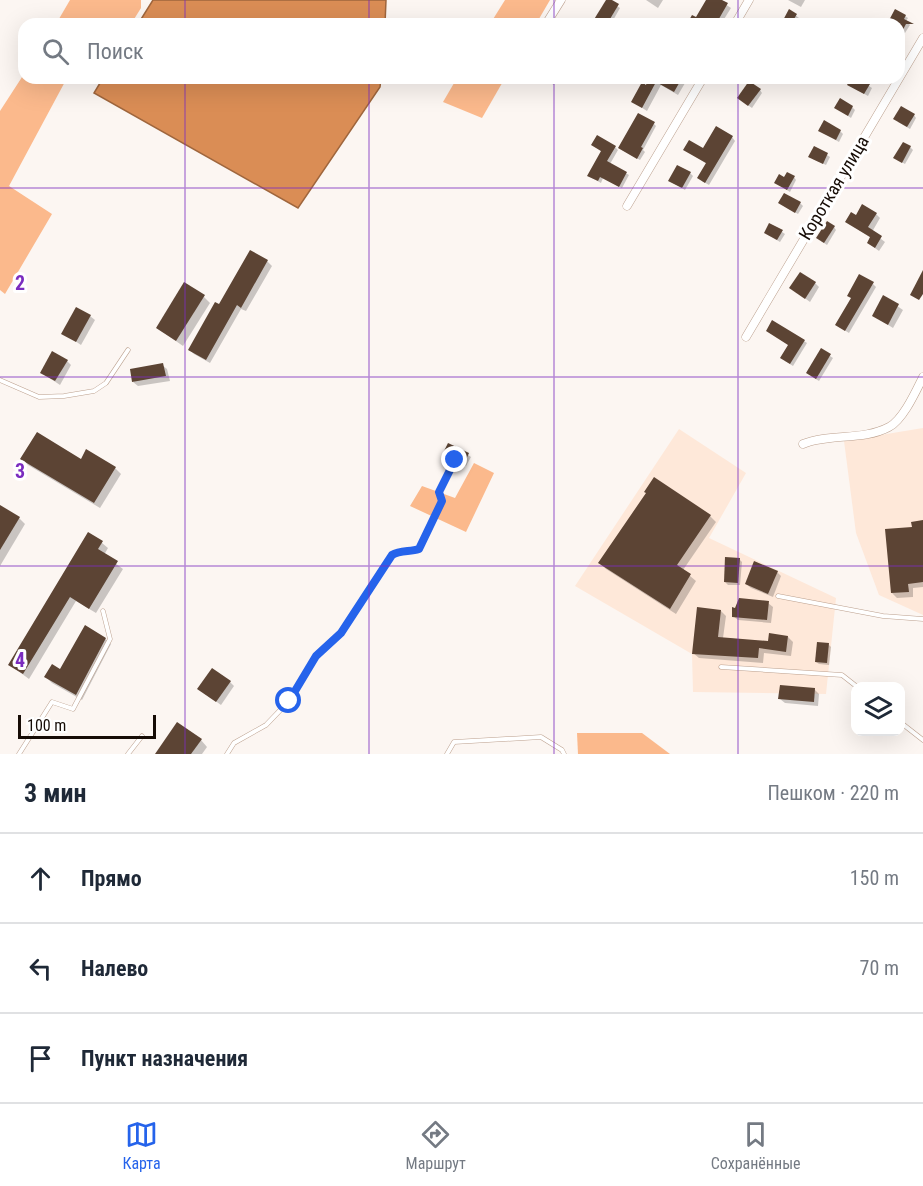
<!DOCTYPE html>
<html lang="ru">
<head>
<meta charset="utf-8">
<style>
	body { margin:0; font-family:"Roboto Condensed",sans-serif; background:#f6f6f7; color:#1f2937 }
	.controls { position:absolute; right:18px; bottom:18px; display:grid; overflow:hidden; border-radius:12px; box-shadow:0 6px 24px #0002 }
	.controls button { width:54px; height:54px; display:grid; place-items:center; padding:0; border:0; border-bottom:2px solid #e0e1e3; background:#fff; color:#1f2937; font:30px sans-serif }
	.scale { position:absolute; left:18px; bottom:15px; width:138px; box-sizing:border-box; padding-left:6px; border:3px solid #160c06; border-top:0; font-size:16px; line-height:21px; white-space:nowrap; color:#160c06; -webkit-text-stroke:4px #fff; paint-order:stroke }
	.stop { position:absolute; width:18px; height:18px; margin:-14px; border:4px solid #2563eb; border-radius:50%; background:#fff }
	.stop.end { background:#2563eb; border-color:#fff; box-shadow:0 2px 6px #0008 }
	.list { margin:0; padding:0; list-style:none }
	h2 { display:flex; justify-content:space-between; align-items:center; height:78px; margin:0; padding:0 24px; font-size:26px }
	h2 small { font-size:20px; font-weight:400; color:#747a83 }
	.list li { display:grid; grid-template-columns:39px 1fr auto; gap:18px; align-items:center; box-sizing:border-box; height:90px; padding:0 24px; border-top:2px solid #e0e1e3 }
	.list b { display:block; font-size:22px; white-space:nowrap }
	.list em { font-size:20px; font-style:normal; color:#747a83 }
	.icon { flex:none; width:33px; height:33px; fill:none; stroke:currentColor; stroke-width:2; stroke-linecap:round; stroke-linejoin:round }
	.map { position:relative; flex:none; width:923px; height:754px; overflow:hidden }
	.search { position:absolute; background:#fff; box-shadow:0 6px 24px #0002; left:18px; right:18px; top:18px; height:66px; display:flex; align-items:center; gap:15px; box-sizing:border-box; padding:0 21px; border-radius:18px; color:#747a83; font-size:22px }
	.sheet { height:348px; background:#fff }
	nav { display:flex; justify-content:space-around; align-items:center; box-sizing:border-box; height:84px; border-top:2px solid #e0e1e3; background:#fff; font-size:16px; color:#747a83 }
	nav a { display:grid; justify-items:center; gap:3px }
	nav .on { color:#2563eb }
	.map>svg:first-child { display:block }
	.built { fill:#fee8d9 }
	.green { fill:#fbb98c }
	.water { fill:#da8d55; stroke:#9f663d; stroke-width:1.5 }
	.shadow { fill:#0003 }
	.building { fill:#5c4434 }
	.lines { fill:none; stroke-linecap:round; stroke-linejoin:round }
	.service-casing { stroke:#bca08e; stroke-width:5 }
	.minor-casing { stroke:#bca08e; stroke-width:9 }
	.service { stroke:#fff; stroke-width:4 }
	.minor { stroke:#fff; stroke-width:8 }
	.route { stroke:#2563eb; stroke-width:8 }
	.grid { fill:none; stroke:#7b2cbf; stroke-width:1.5; stroke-opacity:0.55 }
	.labels { text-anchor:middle; stroke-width:6; stroke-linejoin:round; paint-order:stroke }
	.street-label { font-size:18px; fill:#160c06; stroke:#fff }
	.grid-label { font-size:20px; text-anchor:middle; font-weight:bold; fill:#7b2cbf; stroke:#fff; stroke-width:6; stroke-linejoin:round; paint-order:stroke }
</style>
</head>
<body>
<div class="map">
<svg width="923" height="754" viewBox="0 0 923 754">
	<rect width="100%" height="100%" fill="#fcf6f2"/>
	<!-- built -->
	<g class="built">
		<path d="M 923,428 L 923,615 L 879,595 L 856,533 L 844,441 Z"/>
		<path d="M 679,429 L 746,473 L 709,538 L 836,598 L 826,694 L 693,692 L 692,654 L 575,586 Z"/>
	</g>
	<!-- green -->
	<g class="green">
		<path d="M 70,0 L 141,0 L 141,8 L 131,24 L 56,24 Z"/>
		<path d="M 505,0 L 550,0 L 536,24 L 490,24 Z"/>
		<path d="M 24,74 L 24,78 L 67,78 L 9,186 L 52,214 L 5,294 L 0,290 L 0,111 Z"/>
		<path d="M 457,78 L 505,78 L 482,118 L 443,102 Z"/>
		<path d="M 474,463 L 494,473 L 466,532 L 410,506 L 422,486 L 455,498 Z"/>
		<path d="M 577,733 L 642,733 L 670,754 L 578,754 Z"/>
	</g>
	<!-- water -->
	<g class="water">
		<path d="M 153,0 L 386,0 L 385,24 L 138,24 Z"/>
		<path d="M 103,78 L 381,78 L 380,87 L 298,208 L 94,93 Z"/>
	</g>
	<!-- shadow -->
	<g class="shadow">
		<path d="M 607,0 L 620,8 L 611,24 L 600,24 Z"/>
		<path d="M 646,0 L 663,0 L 658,8 Z"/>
		<path d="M 707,0 L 719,0 L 731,8 L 721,24 L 689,24 L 697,19 Z"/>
		<path d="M 788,0 L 805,0 L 801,7 Z"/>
		<path d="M 790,11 L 799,18 L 795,24 L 782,24 Z"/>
		<path d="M 905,16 L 908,18 L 906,21 L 910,25 L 905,33 L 901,31 L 899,35 L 899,24 L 888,24 Z"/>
		<path d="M 541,78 L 557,78 L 554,85 Z"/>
		<path d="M 652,78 L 688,78 L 678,95 L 661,85 L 647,111 L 633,102 L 647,87 Z"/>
		<path d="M 853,78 L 857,78 L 872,88 L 868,96 L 852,87 Z"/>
		<path d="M 760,90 L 762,93 L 752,108 L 742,101 Z"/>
		<path d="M 852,107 L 855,110 L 851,118 L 836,108 Z"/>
		<path d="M 914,115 L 916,118 L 910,129 L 898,122 Z"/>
		<path d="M 654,124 L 656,126 L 643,150 L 645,152 L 640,160 L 622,150 Z"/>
		<path d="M 840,131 L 843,134 L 839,142 L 823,133 Z"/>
		<path d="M 732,137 L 735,141 L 709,185 L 702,181 L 707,164 L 685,150 L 704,150 Z"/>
		<path d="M 593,145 L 615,147 L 618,150 L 610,164 L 629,175 L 622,188 L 603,178 L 601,183 L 592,178 L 602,152 Z"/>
		<path d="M 910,147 L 913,150 L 905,164 L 898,160 Z"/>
		<path d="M 827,155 L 830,157 L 826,165 L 813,159 Z"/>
		<path d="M 690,173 L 693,176 L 685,190 L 673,183 Z"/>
		<path d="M 794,177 L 796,180 L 790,192 L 776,183 Z"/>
		<path d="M 800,203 L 803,206 L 798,214 L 782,205 Z"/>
		<path d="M 876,214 L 880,218 L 872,232 L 885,242 L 879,251 L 868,243 L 871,238 L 847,222 L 856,217 Z"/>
		<path d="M 834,227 L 836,230 L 827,245 L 821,241 Z"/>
		<path d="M 782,232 L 785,234 L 780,242 L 768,235 Z"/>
		<path d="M 267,261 L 272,266 L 246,311 L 241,309 L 210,363 L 194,354 L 189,349 L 220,306 Z"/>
		<path d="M 815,283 L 819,287 L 810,302 L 791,288 Z"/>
		<path d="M 873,284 L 876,287 L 849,333 L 841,328 Z"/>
		<path d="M 204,297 L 210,303 L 183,346 L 157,328 Z"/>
		<path d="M 884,297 L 903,310 L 893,328 L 874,316 Z"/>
		<path d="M 90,316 L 95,320 L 81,345 L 63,333 Z"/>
		<path d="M 804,341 L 807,343 L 793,366 L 785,361 Z"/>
		<path d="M 830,356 L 833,358 L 819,381 L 811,376 Z"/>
		<path d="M 67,361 L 71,365 L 60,385 L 42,373 Z"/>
		<path d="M 162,365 L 167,369 L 170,381 L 138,386 L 133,382 Z"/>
		<path d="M 444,453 L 468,455 L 471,457 L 466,466 L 460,459 L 455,460 Z"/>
		<path d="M 22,458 L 81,461 L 115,468 L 121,474 L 100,508 L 28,465 Z"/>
		<path d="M 0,507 L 19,518 L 25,524 L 0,566 Z"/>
		<path d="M 710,516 L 716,522 L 683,570 L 696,581 L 676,614 L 606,569 L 600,563 Z"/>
		<path d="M 923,522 L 923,587 L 913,588 L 913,597 L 897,598 L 892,593 L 914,529 Z"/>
		<path d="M 89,534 L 102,543 L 108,548 L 104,555 L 123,569 L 96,613 L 76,601 L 29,679 L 10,665 Z"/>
		<path d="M 739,559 L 742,562 L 740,585 L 728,585 L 725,582 Z"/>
		<path d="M 777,572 L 781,576 L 773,597 L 751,588 L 746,584 Z"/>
		<path d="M 768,603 L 773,607 L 771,623 L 738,620 L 733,616 Z"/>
		<path d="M 721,611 L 726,616 L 723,638 L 769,642 L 788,637 L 793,642 L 791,656 L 764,653 L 763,663 L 699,658 L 693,653 Z"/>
		<path d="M 104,638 L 111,644 L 82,700 L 52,683 L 46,677 L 61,671 Z"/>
		<path d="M 828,644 L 831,647 L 829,665 L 819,664 L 816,662 Z"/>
		<path d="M 230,682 L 234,686 L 221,705 L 204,693 Z"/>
		<path d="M 814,689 L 819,694 L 818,706 L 785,703 L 780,699 Z"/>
		<path d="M 201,740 L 207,747 L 202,754 L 157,754 Z"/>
	</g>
	<!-- building -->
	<g class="building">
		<path d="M 606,0 L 612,0 L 619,4 L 607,24 L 599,24 L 593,21 Z"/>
		<path d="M 706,0 L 722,0 L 728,3 L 716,24 L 687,24 L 692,15 L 696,17 Z"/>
		<path d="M 789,9 L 797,14 L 791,24 L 781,24 Z"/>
		<path d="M 895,9 L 906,15 L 904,19 L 914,24 L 906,24 L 899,37 L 899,24 L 887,24 Z"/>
		<path d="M 648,78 L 682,78 L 674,92 L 656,82 L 642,108 L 631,102 L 642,82 L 646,85 Z"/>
		<path d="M 851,78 L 860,78 L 870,84 L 864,94 L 847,85 Z"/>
		<path d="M 749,81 L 761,89 L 748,106 L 737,98 Z"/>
		<path d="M 840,98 L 853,106 L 848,116 L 834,108 Z"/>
		<path d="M 901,106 L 915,114 L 907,127 L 893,119 Z"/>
		<path d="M 638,113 L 655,122 L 641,147 L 643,148 L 637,159 L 618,148 Z"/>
		<path d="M 824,120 L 841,130 L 836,140 L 818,131 Z"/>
		<path d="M 716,126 L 733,136 L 705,183 L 697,178 L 706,163 L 683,150 L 689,140 L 703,148 Z"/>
		<path d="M 597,135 L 616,146 L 607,161 L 627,172 L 619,187 L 600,177 L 598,181 L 587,176 L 601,151 L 591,145 Z"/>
		<path d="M 903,142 L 911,146 L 902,163 L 893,158 Z"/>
		<path d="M 814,146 L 828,153 L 823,164 L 808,157 Z"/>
		<path d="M 677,165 L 691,172 L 682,188 L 668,181 Z"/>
		<path d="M 787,172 L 795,176 L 787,190 L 774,183 L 779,174 L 784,177 Z"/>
		<path d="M 784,193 L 801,202 L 795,213 L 778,203 Z"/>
		<path d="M 862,204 L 877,213 L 868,227 L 882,236 L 875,248 L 867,243 L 870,237 L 845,222 L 851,212 L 856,215 Z"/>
		<path d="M 827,221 L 835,226 L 824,243 L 816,238 Z"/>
		<path d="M 769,223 L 783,230 L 777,240 L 764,233 Z"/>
		<path d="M 250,250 L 268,260 L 241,308 L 237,305 L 206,360 L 188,350 L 215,302 L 219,304 Z"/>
		<path d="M 923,270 L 923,294 L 919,300 L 910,295 Z"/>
		<path d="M 800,272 L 816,282 L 805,299 L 789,288 Z"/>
		<path d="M 859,274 L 874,282 L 845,331 L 835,325 L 851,298 L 847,296 Z"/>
		<path d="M 184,282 L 205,295 L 176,341 L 156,328 Z"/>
		<path d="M 883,295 L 899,304 L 888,325 L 872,316 Z"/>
		<path d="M 76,307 L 91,315 L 76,342 L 61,334 Z"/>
		<path d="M 772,320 L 805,340 L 790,364 L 780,358 L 788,345 L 766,331 Z"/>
		<path d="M 821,348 L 831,354 L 816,379 L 806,373 Z"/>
		<path d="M 52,351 L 68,360 L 55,381 L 40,373 Z"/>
		<path d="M 163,363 L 166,376 L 132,382 L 130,369 Z"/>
		<path d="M 37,432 L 81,459 L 86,449 L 116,467 L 94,503 L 20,459 Z"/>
		<path d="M 448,443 L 469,453 L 464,464 L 459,462 L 457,457 L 451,458 L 443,453 Z"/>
		<path d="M 654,477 L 711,515 L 677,565 L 691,574 L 670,609 L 598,563 L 646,493 L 644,492 Z"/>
		<path d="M 0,505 L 20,517 L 0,550 Z"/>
		<path d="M 923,520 L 923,582 L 908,584 L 909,592 L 891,593 L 885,529 L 912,527 L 911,522 Z"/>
		<path d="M 88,532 L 103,541 L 98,549 L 118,561 L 89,609 L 70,597 L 23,674 L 8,665 Z"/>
		<path d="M 725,557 L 740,558 L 738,583 L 724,582 Z"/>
		<path d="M 754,561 L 778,571 L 768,594 L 745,584 Z"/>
		<path d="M 739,598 L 769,601 L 767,620 L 732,617 L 732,607 L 735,608 Z"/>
		<path d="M 697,607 L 721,610 L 718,637 L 768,641 L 769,633 L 788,636 L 786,652 L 759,648 L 758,658 L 692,654 Z"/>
		<path d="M 85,625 L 106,638 L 76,695 L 44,677 L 52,664 L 60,669 Z"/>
		<path d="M 817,642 L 829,643 L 827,663 L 815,662 Z"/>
		<path d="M 212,668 L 231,681 L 216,702 L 197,689 Z"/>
		<path d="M 780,685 L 815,688 L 814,702 L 778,699 Z"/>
		<path d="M 177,722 L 202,739 L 191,754 L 155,754 Z"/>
	</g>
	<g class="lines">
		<!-- service casing -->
		<g class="service-casing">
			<g id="service">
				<path d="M 0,380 L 39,397 L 64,396 L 94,391 L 106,383 L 128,350"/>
				<path d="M 778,596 L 883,616 L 923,619"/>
				<path d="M 721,667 L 842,675 L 856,686"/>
				<path d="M 900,722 L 923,740"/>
				<path d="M 19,754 L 52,702 L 73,709 L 110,639 L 103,611"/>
				<path d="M 128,754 L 142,736"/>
				<path d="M 227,754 L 234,743 L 266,725 L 289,701 L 316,656 L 341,633 L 392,555 C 400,550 410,552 419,550 L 442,501 L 439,492 L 455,460"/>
				<path d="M 447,754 L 454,742 L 541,737 L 562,750 L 564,754"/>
			</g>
		</g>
		<!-- minor casing -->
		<g class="minor-casing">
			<g id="minor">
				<path d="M 546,24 L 561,0"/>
				<path d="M 735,24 L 749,0"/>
				<path d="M 627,206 L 703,78"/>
				<path d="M 746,337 L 923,38"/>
				<path d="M 803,444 C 830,433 863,441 889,427 C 903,420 916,391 923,377"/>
			</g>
		</g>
		<!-- service -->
		<use href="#service" class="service"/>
		<!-- minor -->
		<use href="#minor" class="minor"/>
	</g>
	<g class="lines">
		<!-- route -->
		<path class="route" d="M 289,701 L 316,656 L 341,633 L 392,555 C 400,550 410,552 419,549 L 442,501 L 439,492 L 455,460"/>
	</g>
	<!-- grid -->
	<path class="grid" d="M 185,0 L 185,24M 369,0 L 369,24M 554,0 L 554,24M 738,0 L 738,24M 185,78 L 185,754M 369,78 L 369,754M 554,78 L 554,754M 738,78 L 738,754M 0,188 L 923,188M 0,377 L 923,377M 0,566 L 923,566"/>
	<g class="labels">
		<!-- street labels -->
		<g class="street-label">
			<text transform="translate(834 188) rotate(-59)" y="6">Короткая улица</text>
		</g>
	</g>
	<g class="grid-label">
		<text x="20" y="290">2</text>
		<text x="20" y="478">3</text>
		<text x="20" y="667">4</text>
	</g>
</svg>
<div class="controls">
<button><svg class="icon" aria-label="layers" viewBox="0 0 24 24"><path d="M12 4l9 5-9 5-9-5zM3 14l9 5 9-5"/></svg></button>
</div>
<div class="scale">100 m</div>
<div class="stop" style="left:289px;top:701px"></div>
<div class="stop end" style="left:455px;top:460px"></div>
<div class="search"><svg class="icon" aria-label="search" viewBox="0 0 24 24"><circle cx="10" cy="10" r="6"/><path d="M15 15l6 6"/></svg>Поиск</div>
</div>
<section class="sheet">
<h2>3 мин<small>Пешком · 220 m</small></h2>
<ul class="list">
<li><svg class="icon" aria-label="ahead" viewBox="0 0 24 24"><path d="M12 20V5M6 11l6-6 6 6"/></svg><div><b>Прямо</b></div><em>150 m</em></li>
<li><svg class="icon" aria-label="left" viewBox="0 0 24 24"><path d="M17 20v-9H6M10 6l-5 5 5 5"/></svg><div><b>Налево</b></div><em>70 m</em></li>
<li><svg class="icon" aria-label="arrive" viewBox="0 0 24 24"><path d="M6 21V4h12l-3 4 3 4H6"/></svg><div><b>Пункт назначения</b></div></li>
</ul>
</section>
<nav>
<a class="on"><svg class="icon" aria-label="map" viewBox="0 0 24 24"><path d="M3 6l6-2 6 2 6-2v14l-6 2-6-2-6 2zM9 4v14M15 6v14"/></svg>Карта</a>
<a><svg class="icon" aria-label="directions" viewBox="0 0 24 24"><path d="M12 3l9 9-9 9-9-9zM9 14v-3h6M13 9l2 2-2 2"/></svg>Маршрут</a>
<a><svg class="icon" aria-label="saved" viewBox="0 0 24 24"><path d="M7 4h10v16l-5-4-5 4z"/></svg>Сохранённые</a>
</nav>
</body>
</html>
